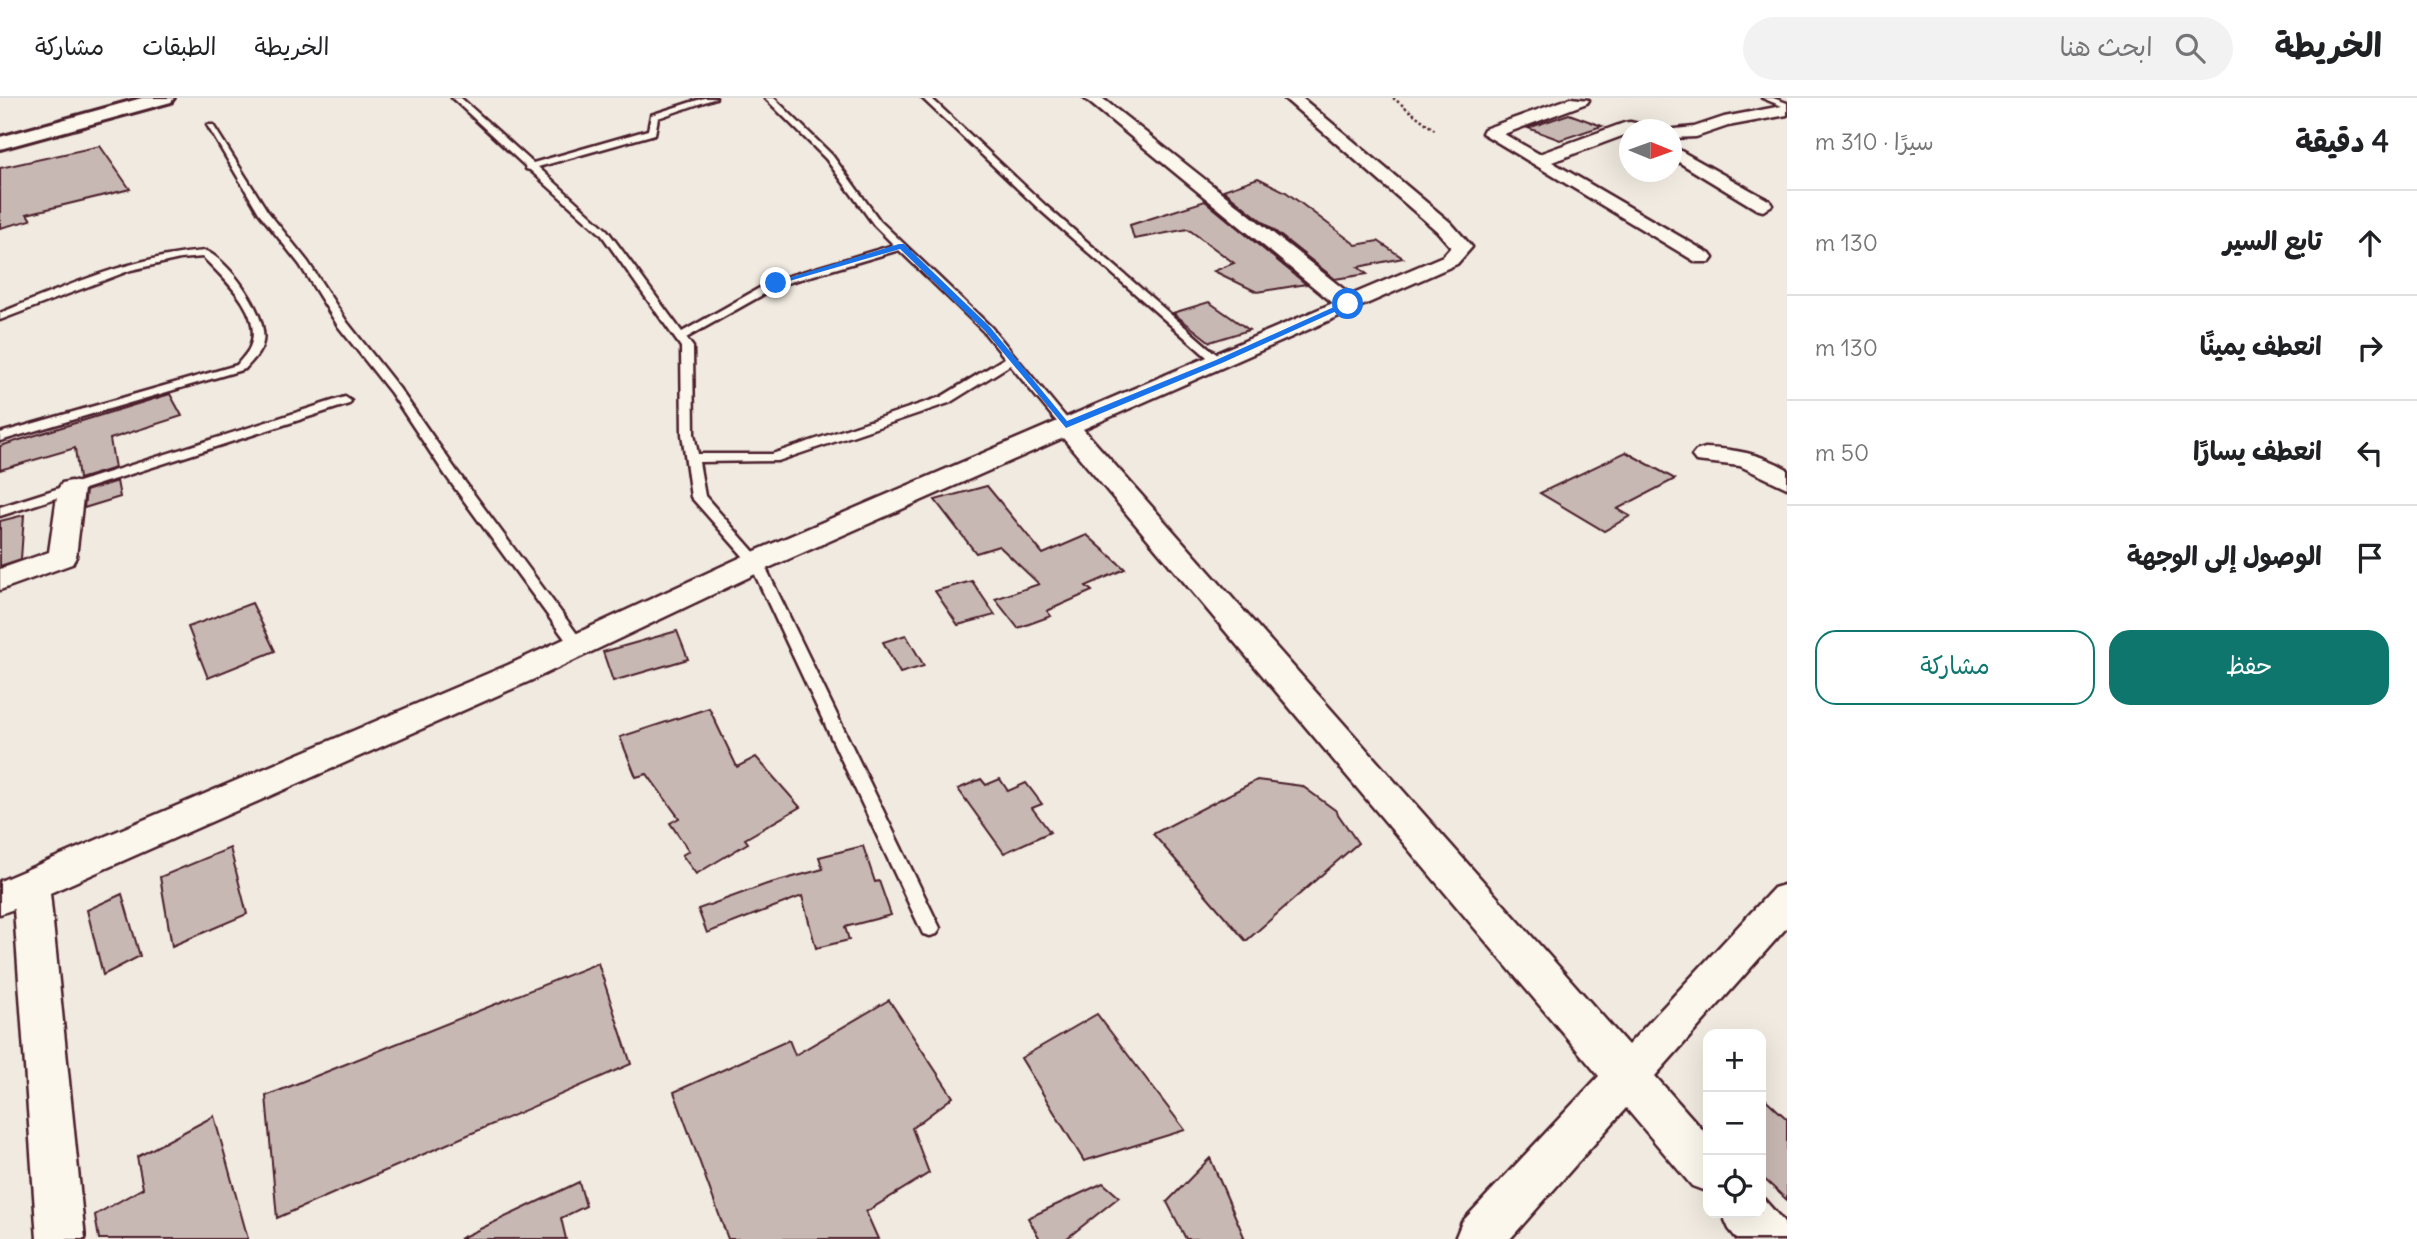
<!DOCTYPE html>
<html lang="ar">
<head>
<meta charset="utf-8">
<style>
	body { margin:0; font-family:Delius,"Playpen Sans Arabic",sans-serif; background:#f2f2f2; color:#202124; direction:rtl }
	.controls { position:absolute; right:21px; bottom:21px; display:grid; overflow:hidden; border-radius:14px; box-shadow:0 7px 28px #0002 }
	.controls button { width:63px; height:63px; display:grid; place-items:center; padding:0; border:0; border-bottom:2px solid #e0e0e0; background:#fff; color:#202124; font:35px sans-serif }
	.compass { position:absolute; left:1619px; top:21px; width:63px; height:63px; border-radius:50%; background:#fff; box-shadow:0 7px 28px #0002; rotate:91deg }
	.stop { position:absolute; width:21px; height:21px; margin:-16px; border:5px solid #1a73e8; border-radius:50%; background:#fff }
	.stop.end { background:#1a73e8; border-color:#fff; box-shadow:0 2px 7px #0008 }
	.list { margin:0; padding:0; list-style:none }
	h2 { display:flex; justify-content:space-between; align-items:center; height:91px; margin:0; padding:0 28px; font-size:30px }
	h2 small { font-size:23px; font-weight:400; color:#757577 }
	.list li { display:grid; grid-template-columns:46px 1fr auto; gap:21px; align-items:center; box-sizing:border-box; height:105px; padding:0 28px; border-top:2px solid #e0e0e0 }
	.list b { display:block; font-size:26px; white-space:nowrap }
	.list em { font-size:23px; font-style:normal; color:#757577 }
	.actions { display:flex; gap:14px; padding:21px 28px }
	.actions a { flex:1; padding:16px 0; border:2px solid #0f766e; border-radius:21px; text-align:center; font-size:24px; color:#0f766e }
	.actions .main { background:#0f766e; color:#fff }
	.icon { flex:none; width:38px; height:38px; fill:none; stroke:currentColor; stroke-width:2; stroke-linecap:round; stroke-linejoin:round }
	.map { position:relative; flex:none; width:1787px; height:1141px; overflow:hidden; direction:ltr }
	header { display:flex; align-items:center; gap:42px; box-sizing:border-box; height:98px; padding:0 35px; background:#fff; border-bottom:2px solid #e0e0e0 }
	header strong { font-size:33px }
	nav { display:flex; gap:38px; margin-inline-start:auto; font-size:24px }
	.search { width:490px; height:63px; background:#f2f2f2; display:flex; align-items:center; gap:18px; box-sizing:border-box; padding:0 24px; border-radius:38px; color:#757577; font-size:26px }
	main { display:flex }
	aside { flex:1; background:#fff }
	.map>svg:first-child { display:block }
	.building { fill:#c8b8b3; stroke:#4a1f2b; stroke-width:2 }
	.lines { fill:none; stroke-linecap:round; stroke-linejoin:round }
	.lane-casing { stroke:#4a1f2b; stroke-width:5 }
	.street-casing { stroke:#4a1f2b; stroke-width:5 }
	.primary-casing { stroke:#4a1f2b; stroke-width:6 }
	.path { stroke:#4a1f2b; stroke-width:2.5; stroke-dasharray:2.5 2.5; stroke-linecap:butt }
	.lane { fill:#fbf7ec; fill-rule:evenodd }
	.street { fill:#fbf7ec; fill-rule:evenodd }
	.primary { fill:#fbf7ec; fill-rule:evenodd }
	.route { fill:#1a73e8 }
</style>
</head>
<body>
<header>
<strong>الخريطة</strong>
<div class="search"><svg class="icon" aria-label="search" viewBox="0 0 24 24"><circle cx="10" cy="10" r="6"/><path d="M15 15l6 6"/></svg>ابحث هنا</div>
<nav><a>الخريطة</a><a>الطبقات</a><a>مشاركة</a></nav>
</header>
<main>
<aside>
<h2>4 دقيقة<small>سيرًا · 310 m</small></h2>
<ul class="list">
<li><svg class="icon" aria-label="ahead" viewBox="0 0 24 24"><path d="M12 20V5M6 11l6-6 6 6"/></svg><div><b>تابع السير</b></div><em>130 m</em></li>
<li><svg class="icon" aria-label="right" viewBox="0 0 24 24"><path d="M7 20v-9h11M14 6l5 5-5 5"/></svg><div><b>انعطف يمينًا</b></div><em>130 m</em></li>
<li><svg class="icon" aria-label="left" viewBox="0 0 24 24"><path d="M17 20v-9H6M10 6l-5 5 5 5"/></svg><div><b>انعطف يسارًا</b></div><em>50 m</em></li>
<li><svg class="icon" aria-label="arrive" viewBox="0 0 24 24"><path d="M6 21V4h12l-3 4 3 4H6"/></svg><div><b>الوصول إلى الوجهة</b></div></li>
</ul>
<div class="actions"><a class="main">حفظ</a><a>مشاركة</a></div>
</aside>
<div class="map">
<svg width="1787" height="1141" viewBox="0 0 1787 1141">
	<rect width="100%" height="100%" fill="#f0eae0"/>
	<filter id="ink" filterUnits="userSpaceOnUse"><feTurbulence type="fractalNoise" baseFrequency=".0143" numOctaves="2"/><feDisplacementMap in="SourceGraphic" scale="14" xChannelSelector="R" yChannelSelector="G"/><feConvolveMatrix kernelMatrix="1 2 1 2 8 2 1 2 1" color-interpolation-filters="sRGB"/></filter>
	<g filter="url(#ink)">
		<!-- building -->
		<g class="building">
			<path d="M 1569,16 L 1602,28 L 1560,42 L 1528,30 Z"/>
			<path d="M 100,48 L 130,91 L 27,116 L 31,122 L 0,130 L 0,70 Z"/>
			<path d="M 1258,80 L 1286,94 L 1356,147 L 1378,143 L 1403,160 L 1358,169 L 1367,176 L 1335,181 L 1223,92 Z"/>
			<path d="M 1205,103 L 1306,186 L 1257,194 L 1214,173 L 1234,165 L 1188,131 L 1134,141 L 1130,127 Z"/>
			<path d="M 1209,204 L 1249,232 L 1210,244 L 1173,215 Z"/>
			<path d="M 170,296 L 182,318 L 110,341 L 115,370 L 79,381 L 75,350 L 0,372 L 0,348 Z"/>
			<path d="M 1626,354 L 1675,381 L 1617,411 L 1630,418 L 1604,433 L 1540,395 Z"/>
			<path d="M 117,383 L 120,399 L 84,410 L 86,393 Z"/>
			<path d="M 987,388 L 1043,456 L 1087,437 L 1125,471 L 1086,488 L 1092,493 L 1047,513 L 1051,518 L 1018,530 L 995,501 L 1039,486 L 999,448 L 976,455 L 935,402 Z"/>
			<path d="M 24,417 L 21,461 L 0,468 L 0,423 Z"/>
			<path d="M 972,483 L 995,517 L 958,527 L 935,493 Z"/>
			<path d="M 252,505 L 275,553 L 208,580 L 188,529 Z"/>
			<path d="M 677,533 L 688,561 L 613,583 L 603,554 Z"/>
			<path d="M 906,537 L 924,568 L 900,575 L 883,544 Z"/>
			<path d="M 709,610 L 737,669 L 756,659 L 800,709 L 745,741 L 748,745 L 696,776 L 682,757 L 689,753 L 670,725 L 679,720 L 647,676 L 636,679 L 620,639 Z"/>
			<path d="M 981,681 L 986,687 L 1000,681 L 1008,693 L 1026,685 L 1042,706 L 1032,710 L 1050,734 L 1004,755 L 958,691 Z"/>
			<path d="M 1257,682 L 1302,688 L 1335,712 L 1358,745 L 1246,843 L 1153,736 Z"/>
			<path d="M 863,748 L 875,784 L 879,783 L 891,817 L 845,829 L 849,842 L 816,850 L 802,798 L 707,835 L 698,811 L 767,786 L 823,771 L 819,759 Z"/>
			<path d="M 230,750 L 247,816 L 172,848 L 160,779 Z"/>
			<path d="M 122,796 L 140,858 L 103,877 L 87,812 Z"/>
			<path d="M 598,865 L 631,966 L 277,1120 L 266,998 Z"/>
			<path d="M 889,902 L 953,999 L 912,1030 L 929,1075 L 866,1114 L 878,1141 L 728,1141 L 674,994 L 789,942 L 795,957 Z"/>
			<path d="M 1097,916 L 1185,1032 L 1084,1063 L 1021,960 Z"/>
			<path d="M 1761,997 L 1787,1021 L 1787,1102 L 1761,1078 Z"/>
			<path d="M 214,1018 L 248,1141 L 99,1141 L 95,1117 L 143,1090 L 137,1059 Z"/>
			<path d="M 1210,1060 L 1245,1141 L 1186,1141 L 1167,1104 Z"/>
			<path d="M 579,1084 L 586,1108 L 561,1120 L 566,1141 L 459,1141 Z"/>
			<path d="M 1103,1085 L 1119,1099 L 1066,1141 L 1040,1141 L 1028,1120 Z"/>
		</g>
		<g class="lines">
			<!-- lane casing -->
			<g class="lane-casing">
				<g id="lane">
					<path d="M 452,0 L 461,0 L 533,65 L 648,32 L 651,17 L 704,0 L 716,0 L 658,20 L 655,36 L 538,69 L 607,132 L 682,234 L 772,183 L 894,147 L 874,127 L 826,61 L 765,0 L 774,0 L 832,57 L 880,123 L 991,229 L 1072,327 L 1070,330 L 1062,330 L 1010,267 L 949,305 L 778,363 L 699,364 L 705,398 L 763,464 L 940,830 L 937,836 L 930,838 L 923,836 L 750,466 L 691,399 L 682,336 L 681,249 L 601,136 L 530,72 L 526,71 L 525,68 ZM 899,152 L 983,233 L 1005,260 L 941,299 L 772,356 L 698,356 L 694,336 L 693,249 L 686,240 L 780,187 Z"/>
					<path d="M 922,0 L 931,0 L 1046,108 L 1223,262 L 1223,266 L 1215,266 L 1040,112 Z"/>
					<path d="M 1762,0 L 1773,0 L 1787,5 L 1787,10 Z"/>
					<path d="M 207,27 L 213,27 L 268,114 L 308,164 L 347,224 L 399,290 L 456,372 L 583,544 L 586,548 L 583,552 L 573,552 L 446,378 L 391,295 L 338,228 L 300,167 L 259,115 Z"/>
					<path d="M 206,153 C 230,164 268,216 263,244 C 261,255 252,263 245,271 L 0,343 L 0,335 L 237,267 C 241,261 248,255 250,249 C 264,215 224,181 203,159 L 180,161 L 131,172 L 0,222 L 0,215 C 67,188 133,158 206,153 Z"/>
					<path d="M 345,299 L 351,303 L 349,306 L 0,418 L 0,409 Z"/>
				</g>
			</g>
			<!-- street casing -->
			<g class="street-casing">
				<g id="street">
					<path d="M 1084,0 L 1102,0 L 1351,197 L 1443,158 L 1451,149 L 1437,133 L 1284,0 L 1302,0 L 1451,125 L 1472,149 L 1457,166 L 1083,331 L 1628,947 L 1774,790 L 1787,786 L 1787,829 L 1655,978 L 1708,1038 L 1708,1094 L 1692,1088 L 1626,1010 L 1510,1141 L 1455,1141 L 1462,1124 L 1599,978 L 1063,340 L 766,471 L 530,583 L 50,795 L 85,1141 L 37,1141 L 14,811 L 0,816 L 0,783 L 508,567 L 746,457 L 1333,205 Z"/>
					<path d="M 1571,0 L 1589,2 L 1587,5 L 1504,36 L 1539,56 L 1624,25 L 1630,24 L 1648,28 L 1650,32 L 1630,32 L 1630,35 L 1552,64 L 1710,156 L 1713,160 L 1710,164 L 1696,164 L 1482,35 L 1484,31 Z"/>
					<path d="M 1787,7 L 1787,17 L 1728,28 L 1696,39 L 1672,40 L 1672,32 L 1666,32 L 1694,29 L 1724,19 Z"/>
					<path d="M 1672,48 L 1770,103 L 1772,107 L 1763,113 L 1756,111 L 1672,60 Z"/>
					<path d="M 1705,350 C 1735,351 1761,356 1787,371 L 1787,390 L 1740,368 L 1696,363 L 1692,358 L 1696,353 Z"/>
					<path d="M 71,383 L 80,385 L 84,391 L 76,459 L 72,466 L 0,492 L 0,471 L 49,454 L 58,391 L 62,385 Z"/>
					<path d="M 1761,1098 L 1784,1124 L 1787,1141 L 1737,1141 L 1729,1131 L 1722,1115 L 1761,1115 Z"/>
				</g>
			</g>
			<!-- primary casing -->
			<g class="primary-casing">
				<path id="primary" d="M 142,0 L 174,0 L 171,4 L 0,51 L 0,39 Z"/>
			</g>
			<!-- path -->
			<path class="path" d="M 1393,0 L 1436,33"/>
			<!-- lane -->
			<use href="#lane" class="lane"/>
			<!-- street -->
			<use href="#street" class="street"/>
			<!-- primary -->
			<use href="#primary" class="primary"/>
		</g>
	</g>
	<!-- route -->
	<path class="route" d="M 899,146 L 904,146 L 990,229 L 1067,323 L 1216,262 L 1345,204 L 1352,206 L 1222,265 L 1066,330 L 985,233 L 900,151 L 779,186 L 772,185 Z"/>
</svg>
<div class="controls">
<button>+</button>
<button>−</button>
<button><svg class="icon" aria-label="locate" viewBox="0 0 24 24"><circle cx="12" cy="12" r="6"/><path d="M12 2v4M12 18v4M2 12h4M18 12h4"/></svg></button>
</div>
<svg class="compass" viewBox="-18 -18 36 36"><path d="M0-13l5 13h-10z" fill="#e53935"/><path d="M0 13l5-13h-10z" fill="#757577"/></svg>
<div class="stop" style="left:1348px;top:206px"></div>
<div class="stop end" style="left:776px;top:185px"></div>
</div>
</main>
</body>
</html>
